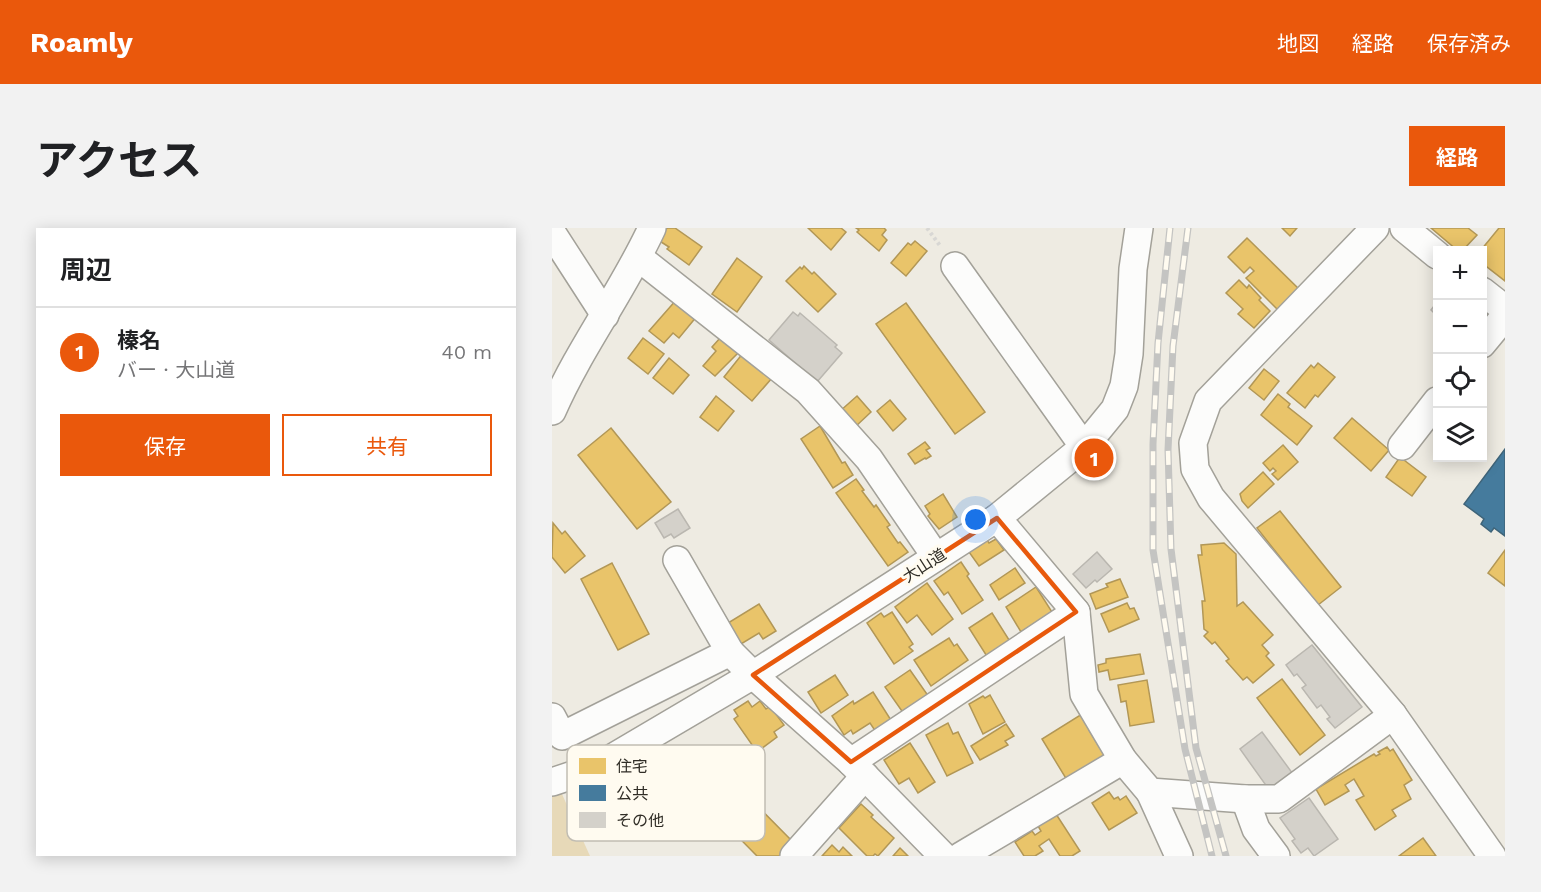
<!DOCTYPE html>
<html lang="ja">
<head>
<meta charset="utf-8">
<style>
	body { margin:0; font-family:"Work Sans","Noto Sans JP",sans-serif; background:#f2f2f2; color:#202124 }
	.controls { position:absolute; right:18px; top:18px; display:grid; overflow:hidden; border-radius:0px; box-shadow:0 3px 15px #0003 }
	.controls button { width:54px; height:54px; display:grid; place-items:center; padding:0; border:0; border-bottom:2px solid #e0e0e0; background:#fff; color:#202124; font:30px sans-serif }
	.you { position:absolute; left:424px; top:292px; width:21px; height:21px; margin:-15px; border:4px solid #fff; border-radius:50%; background:#1a73e8; box-shadow:0 0 0 9px #1a73e833 }
	.badge { display:grid; place-items:center; width:39px; height:39px; border-radius:50%; background:#ea580c; color:#fff; font-size:20px; font-weight:700 }
	.pin { position:absolute; translate:-50% -50%; border:3px solid #fff; box-shadow:0 2px 6px #0006 }
	.list { margin:0; padding:0; list-style:none }
	h2 { display:flex; justify-content:space-between; align-items:center; height:78px; margin:0; padding:0 24px; font-size:26px }
	h2 small { font-size:20px; font-weight:400; color:#757577 }
	.list li { display:grid; grid-template-columns:39px 1fr auto; gap:18px; align-items:center; box-sizing:border-box; height:90px; padding:0 24px; border-top:2px solid #e0e0e0 }
	.list b { display:block; font-size:22px; white-space:nowrap }
	.list p { margin:0; font-size:20px; white-space:nowrap; color:#757577 }
	.list em { font-size:20px; font-style:normal; color:#757577 }
	.actions { display:flex; gap:12px; padding:18px 24px }
	.actions a { flex:1; padding:14px 0; border:2px solid #ea580c; border-radius:0px; text-align:center; font-size:21px; color:#ea580c }
	.actions .main { background:#ea580c; color:#fff }
	.icon { flex:none; width:33px; height:33px; fill:none; stroke:currentColor; stroke-width:2; stroke-linecap:round; stroke-linejoin:round }
	.map { position:relative; flex:none; width:953px; height:628px; overflow:hidden; border-radius:0px }
	header { display:flex; align-items:center; gap:36px; box-sizing:border-box; height:84px; padding:0 30px; background:#ea580c; color:#fff }
	header strong { font-size:28px }
	nav { display:flex; gap:33px; margin-inline-start:auto; font-size:21px }
	.intro { display:flex; align-items:center; justify-content:space-between; box-sizing:border-box; height:144px; padding:0 36px }
	h1 { margin:0; font-size:42px }
	.button { padding:15px 27px; border-radius:0px; background:#ea580c; color:#fff; font-size:21px; font-weight:700 }
	main { display:flex; gap:36px; padding:0 36px }
	aside { flex:1; background:#fff; border-radius:0px; box-shadow:0 3px 15px #0003 }
	.map>svg:first-child { display:block }
	.green { fill:#e7d9b8 }
	.homes { fill:#e9c46a; stroke:#b29756; stroke-width:1.5 }
	.public { fill:#457b9d; stroke:#3f6479; stroke-width:1.5 }
	.building { fill:#d4d1ca; stroke:#bab7b0; stroke-width:1.5 }
	.lines { fill:none; stroke-linecap:round; stroke-linejoin:round }
	.minor-casing { stroke:#a3a199; stroke-width:30 }
	.path { stroke:#d8d7d4; stroke-width:4; stroke-dasharray:3 3; stroke-linecap:butt }
	.minor { stroke:#fcfcfb; stroke-width:27 }
	.rail-casing { stroke:#c4c4c2; stroke-width:7 }
	.rail { stroke:#fffbf0; stroke-width:4.5; stroke-dasharray:14; stroke-linecap:butt }
	.marked { fill:none; stroke:#e8590c; stroke-width:4.5; stroke-linejoin:round }
	.labels { text-anchor:middle; stroke-width:6; stroke-linejoin:round; paint-order:stroke }
	.street-label { font-size:16px; fill:#302d26; stroke:#fffbf0 }
	.key { fill:#fffbf0; stroke:#c1bdb3; stroke-width:1.5 }
	.key-label { font-size:16px; fill:#302d26 }
</style>
</head>
<body>
<header>
<strong>Roamly</strong>
<nav><a>地図</a><a>経路</a><a>保存済み</a></nav>
</header>
<div class="intro"><h1>アクセス</h1><a class="button">経路</a></div>
<main>
<aside>
<h2>周辺<small></small></h2>
<ul class="list">
<li><span class="badge">1</span><div><b>榛名</b><p>バー · 大山道</p></div><em>40 m</em></li>
</ul>
<div class="actions"><a class="main">保存</a><a>共有</a></div>
</aside>
<div class="map">
<svg width="953" height="628" viewBox="0 0 953 628">
	<rect width="100%" height="100%" fill="#eeebe2"/>
	<!-- green -->
	<path class="green" d="M 0,544 L 38,628 L 0,628 Z"/>
	<!-- homes -->
	<g class="homes">
		<path d="M 115,0 L 123,0 L 150,19 L 137,37 L 115,21 L 117,19 L 106,12 Z"/>
		<path d="M 256,0 L 289,0 L 294,4 L 279,22 Z"/>
		<path d="M 304,0 L 332,0 L 334,2 L 330,7 L 335,12 L 327,23 L 305,4 L 307,2 Z"/>
		<path d="M 730,0 L 745,0 L 738,8 Z"/>
		<path d="M 879,0 L 916,0 L 925,7 L 911,22 L 905,22 Z"/>
		<path d="M 947,0 L 953,0 L 953,53 L 930,35 L 929,22 Z"/>
		<path d="M 695,10 L 751,65 L 730,86 L 694,50 L 702,43 L 698,39 L 692,45 L 676,29 Z"/>
		<path d="M 363,13 L 375,23 L 354,48 L 339,35 L 356,15 L 359,17 Z"/>
		<path d="M 185,30 L 210,49 L 185,84 L 160,66 Z"/>
		<path d="M 252,38 L 260,46 L 262,44 L 284,66 L 266,84 L 234,53 L 248,39 L 250,41 Z"/>
		<path d="M 687,52 L 695,60 L 697,57 L 709,70 L 707,72 L 718,83 L 702,100 L 686,86 L 691,81 L 674,65 Z"/>
		<path d="M 125,71 L 145,88 L 127,110 L 121,105 L 112,115 L 97,103 Z"/>
		<path d="M 354,75 L 433,184 L 403,206 L 324,96 Z"/>
		<path d="M 91,110 L 112,126 L 96,146 L 76,130 Z"/>
		<path d="M 168,110 L 174,116 L 176,114 L 187,124 L 163,148 L 151,138 L 164,123 L 160,119 Z"/>
		<path d="M 191,125 L 220,150 L 200,173 L 172,149 Z"/>
		<path d="M 117,130 L 137,147 L 121,166 L 101,150 Z"/>
		<path d="M 766,135 L 783,149 L 766,169 L 763,167 L 753,180 L 735,165 L 759,137 L 762,140 Z"/>
		<path d="M 712,141 L 727,153 L 712,172 L 697,160 Z"/>
		<path d="M 726,166 L 738,176 L 736,179 L 760,198 L 745,217 L 709,187 Z"/>
		<path d="M 164,168 L 182,183 L 166,203 L 148,189 Z"/>
		<path d="M 305,168 L 319,184 L 302,200 L 287,184 Z"/>
		<path d="M 338,172 L 354,191 L 341,203 L 325,183 Z"/>
		<path d="M 800,190 L 837,222 L 819,243 L 782,210 Z"/>
		<path d="M 268,198 L 290,235 L 293,234 L 301,247 L 281,260 L 249,211 Z"/>
		<path d="M 59,200 L 119,274 L 85,301 L 26,227 Z"/>
		<path d="M 373,214 L 378,220 L 374,222 L 379,228 L 374,231 L 373,230 L 363,236 L 356,226 Z"/>
		<path d="M 731,217 L 746,234 L 726,252 L 720,246 L 724,243 L 721,240 L 718,243 L 711,235 Z"/>
		<path d="M 848,229 L 874,249 L 860,268 L 834,249 Z"/>
		<path d="M 711,244 L 722,256 L 696,280 L 690,273 L 688,266 Z"/>
		<path d="M 304,251 L 312,262 L 310,263 L 322,279 L 324,277 L 338,297 L 335,299 L 346,315 L 348,314 L 356,324 L 336,338 L 284,265 Z"/>
		<path d="M 391,266 L 405,289 L 387,301 L 376,288 L 378,286 L 373,278 Z"/>
		<path d="M 728,283 L 789,359 L 766,377 L 705,300 Z"/>
		<path d="M 1,295 L 10,306 L 13,303 L 33,328 L 13,345 L 0,329 Z"/>
		<path d="M 444,311 L 452,322 L 427,338 L 417,324 L 435,312 L 437,315 Z"/>
		<path d="M 672,315 L 684,326 L 685,378 L 691,374 L 721,407 L 710,417 L 717,425 L 714,428 L 722,437 L 701,455 L 695,449 L 691,452 L 674,433 L 677,431 L 663,414 L 660,416 L 652,408 L 656,404 L 652,401 L 650,373 L 653,373 L 646,327 L 650,327 L 649,317 Z"/>
		<path d="M 953,322 L 953,358 L 936,345 Z"/>
		<path d="M 409,334 L 417,346 L 415,348 L 431,372 L 410,386 L 396,364 L 392,367 L 382,353 Z"/>
		<path d="M 60,335 L 97,406 L 66,422 L 29,351 Z"/>
		<path d="M 463,340 L 473,355 L 447,372 L 438,357 Z"/>
		<path d="M 568,351 L 576,369 L 544,381 L 538,366 L 556,359 L 554,356 Z"/>
		<path d="M 375,355 L 401,391 L 380,407 L 365,387 L 355,395 L 343,379 Z"/>
		<path d="M 484,359 L 500,384 L 469,404 L 454,379 Z"/>
		<path d="M 575,375 L 578,381 L 582,380 L 587,391 L 557,404 L 549,386 Z"/>
		<path d="M 207,376 L 224,403 L 211,411 L 207,405 L 189,416 L 176,395 Z"/>
		<path d="M 340,384 L 361,416 L 357,419 L 361,423 L 342,436 L 315,395 L 329,385 L 332,389 Z"/>
		<path d="M 440,385 L 459,415 L 436,430 L 417,400 Z"/>
		<path d="M 397,410 L 402,418 L 405,416 L 416,432 L 379,458 L 362,432 Z"/>
		<path d="M 588,426 L 592,446 L 558,452 L 556,442 L 547,444 L 546,437 L 554,435 L 554,431 Z"/>
		<path d="M 358,442 L 377,469 L 352,486 L 333,459 Z"/>
		<path d="M 283,447 L 296,467 L 269,485 L 256,464 Z"/>
		<path d="M 730,451 L 773,507 L 748,527 L 705,470 Z"/>
		<path d="M 595,452 L 602,494 L 578,498 L 574,473 L 569,474 L 566,457 Z"/>
		<path d="M 321,464 L 344,500 L 328,510 L 318,495 L 301,506 L 299,502 L 292,507 L 280,488 L 301,473 L 302,476 Z"/>
		<path d="M 438,467 L 453,494 L 431,506 L 417,476 L 431,468 L 433,470 Z"/>
		<path d="M 196,473 L 200,479 L 208,473 L 214,481 L 218,478 L 232,497 L 222,504 L 225,509 L 205,524 L 182,491 L 186,488 L 182,482 Z"/>
		<path d="M 530,486 L 539,500 L 537,502 L 548,520 L 550,519 L 559,532 L 518,557 L 490,511 Z"/>
		<path d="M 396,495 L 401,506 L 406,504 L 421,535 L 395,548 L 374,507 Z"/>
		<path d="M 454,496 L 462,508 L 453,513 L 456,517 L 428,532 L 419,518 Z"/>
		<path d="M 358,515 L 383,554 L 366,565 L 357,550 L 347,556 L 332,532 Z"/>
		<path d="M 835,519 L 838,523 L 841,521 L 860,552 L 852,557 L 859,571 L 840,582 L 844,588 L 823,602 L 804,572 L 812,568 L 802,551 L 793,557 L 797,563 L 773,577 L 764,561 L 822,526 L 824,528 L 828,526 L 826,524 Z"/>
		<path d="M 159,531 L 242,615 L 229,628 L 205,628 L 134,556 Z"/>
		<path d="M 557,564 L 562,571 L 566,569 L 568,572 L 574,568 L 585,585 L 557,602 L 540,575 Z"/>
		<path d="M 309,576 L 321,587 L 319,589 L 342,610 L 326,628 L 323,626 L 321,628 L 315,628 L 287,600 Z"/>
		<path d="M 504,586 L 528,623 L 520,628 L 508,628 L 497,611 L 487,618 L 491,623 L 483,628 L 472,628 L 463,614 L 480,603 L 483,607 L 489,603 L 486,598 Z"/>
		<path d="M 871,610 L 884,628 L 847,628 Z"/>
		<path d="M 280,617 L 287,624 L 291,619 L 300,628 L 270,628 Z"/>
		<path d="M 348,620 L 356,628 L 341,628 Z"/>
	</g>
	<!-- public -->
	<path class="public" d="M 953,221 L 953,308 L 942,300 L 939,304 L 929,296 L 932,291 L 912,276 Z"/>
	<!-- building -->
	<g class="building">
		<path d="M 885,74 L 885,88 L 879,82 Z"/>
		<path d="M 241,84 L 246,88 L 248,85 L 285,117 L 283,119 L 290,125 L 265,154 L 217,112 Z"/>
		<path d="M 126,281 L 138,300 L 122,310 L 119,306 L 112,310 L 103,295 Z"/>
		<path d="M 545,324 L 560,341 L 545,354 L 543,352 L 534,360 L 521,346 Z"/>
		<path d="M 760,417 L 810,479 L 783,500 L 775,491 L 778,489 L 769,477 L 765,480 L 750,460 L 754,457 L 745,446 L 742,448 L 734,437 Z"/>
		<path d="M 710,504 L 741,546 L 718,563 L 688,521 Z"/>
		<path d="M 757,570 L 786,611 L 762,628 L 756,620 L 749,625 L 740,613 L 743,611 L 728,590 Z"/>
	</g>
	<g class="lines">
		<!-- minor casing -->
		<g class="minor-casing">
			<g id="minor">
				<path d="M 823,0 L 656,173 L 641,215 L 643,241 L 659,270 L 841,487 L 940,628"/>
				<path d="M 852,0 L 885,27"/>
				<path d="M 0,5 L 53,87"/>
				<path d="M 86,29 L 256,163 L 317,231 L 384,329"/>
				<path d="M 403,38 L 532,219"/>
				<path d="M 930,63 L 953,81"/>
				<path d="M 930,116 L 953,88"/>
				<path d="M 0,183 C 28,119 71,63 100,0"/>
				<path d="M 850,218 L 885,173"/>
				<path d="M 445,290 L 524,384 L 532,466 L 571,532 L 598,564 L 693,571 L 727,571 L 841,487"/>
				<path d="M 125,332 L 178,424"/>
				<path d="M 0,489 L 10,508 L 178,424 L 201,447 L 299,534 L 391,628"/>
				<path d="M 299,534 L 524,384"/>
				<path d="M 0,554 L 30,544 L 62,529 L 201,447 L 445,290 L 532,219 L 563,181 L 572,158 L 577,126 L 581,41 L 587,0"/>
				<path d="M 598,564 L 627,628"/>
				<path d="M 693,571 L 704,601 L 724,628"/>
				<path d="M 242,628 L 313,548"/>
				<path d="M 409,628 L 571,532"/>
			</g>
		</g>
		<!-- path -->
		<path class="path" d="M 375,0 L 389,19"/>
		<!-- minor -->
		<use href="#minor" class="minor"/>
		<!-- rail casing -->
		<g class="rail-casing">
			<g id="rail">
				<path d="M 618,0 L 606,115 L 601,216 L 601,322 L 633,521 L 660,628"/>
				<path d="M 636,0 L 621,118 L 616,222 L 619,321 L 644,520 L 674,628"/>
			</g>
		</g>
		<!-- rail -->
		<use href="#rail" class="rail"/>
	</g>
	<!-- marked area -->
	<path class="marked" d="M 445,290 L 524,384 L 299,534 L 201,447 Z"/>
	<g class="labels">
		<!-- street labels -->
		<g class="street-label">
			<text transform="translate(372 337) rotate(-33)" y="6">大山道</text>
		</g>
	</g>
	<!-- legend -->
	<rect x="15" y="517" width="198" height="96" rx="9" class="key"/>
	<rect x="27" y="530" width="27" height="16" fill="#e9c46a"/>
	<rect x="27" y="557" width="27" height="16" fill="#457b9d"/>
	<rect x="27" y="584" width="27" height="16" fill="#d4d1ca"/>
	<g class="key-label">
		<text x="64" y="544">住宅</text>
		<text x="64" y="571">公共</text>
		<text x="64" y="598">その他</text>
	</g>
</svg>
<div class="controls">
<button>+</button>
<button>−</button>
<button><svg class="icon" aria-label="locate" viewBox="0 0 24 24"><circle cx="12" cy="12" r="6"/><path d="M12 2v4M12 18v4M2 12h4M18 12h4"/></svg></button>
<button><svg class="icon" aria-label="layers" viewBox="0 0 24 24"><path d="M12 4l9 5-9 5-9-5zM3 14l9 5 9-5"/></svg></button>
</div>
<div class="you"></div>
<div class="pin badge" style="left:542px;top:230px">1</div>
</div>
</main>
</body>
</html>
